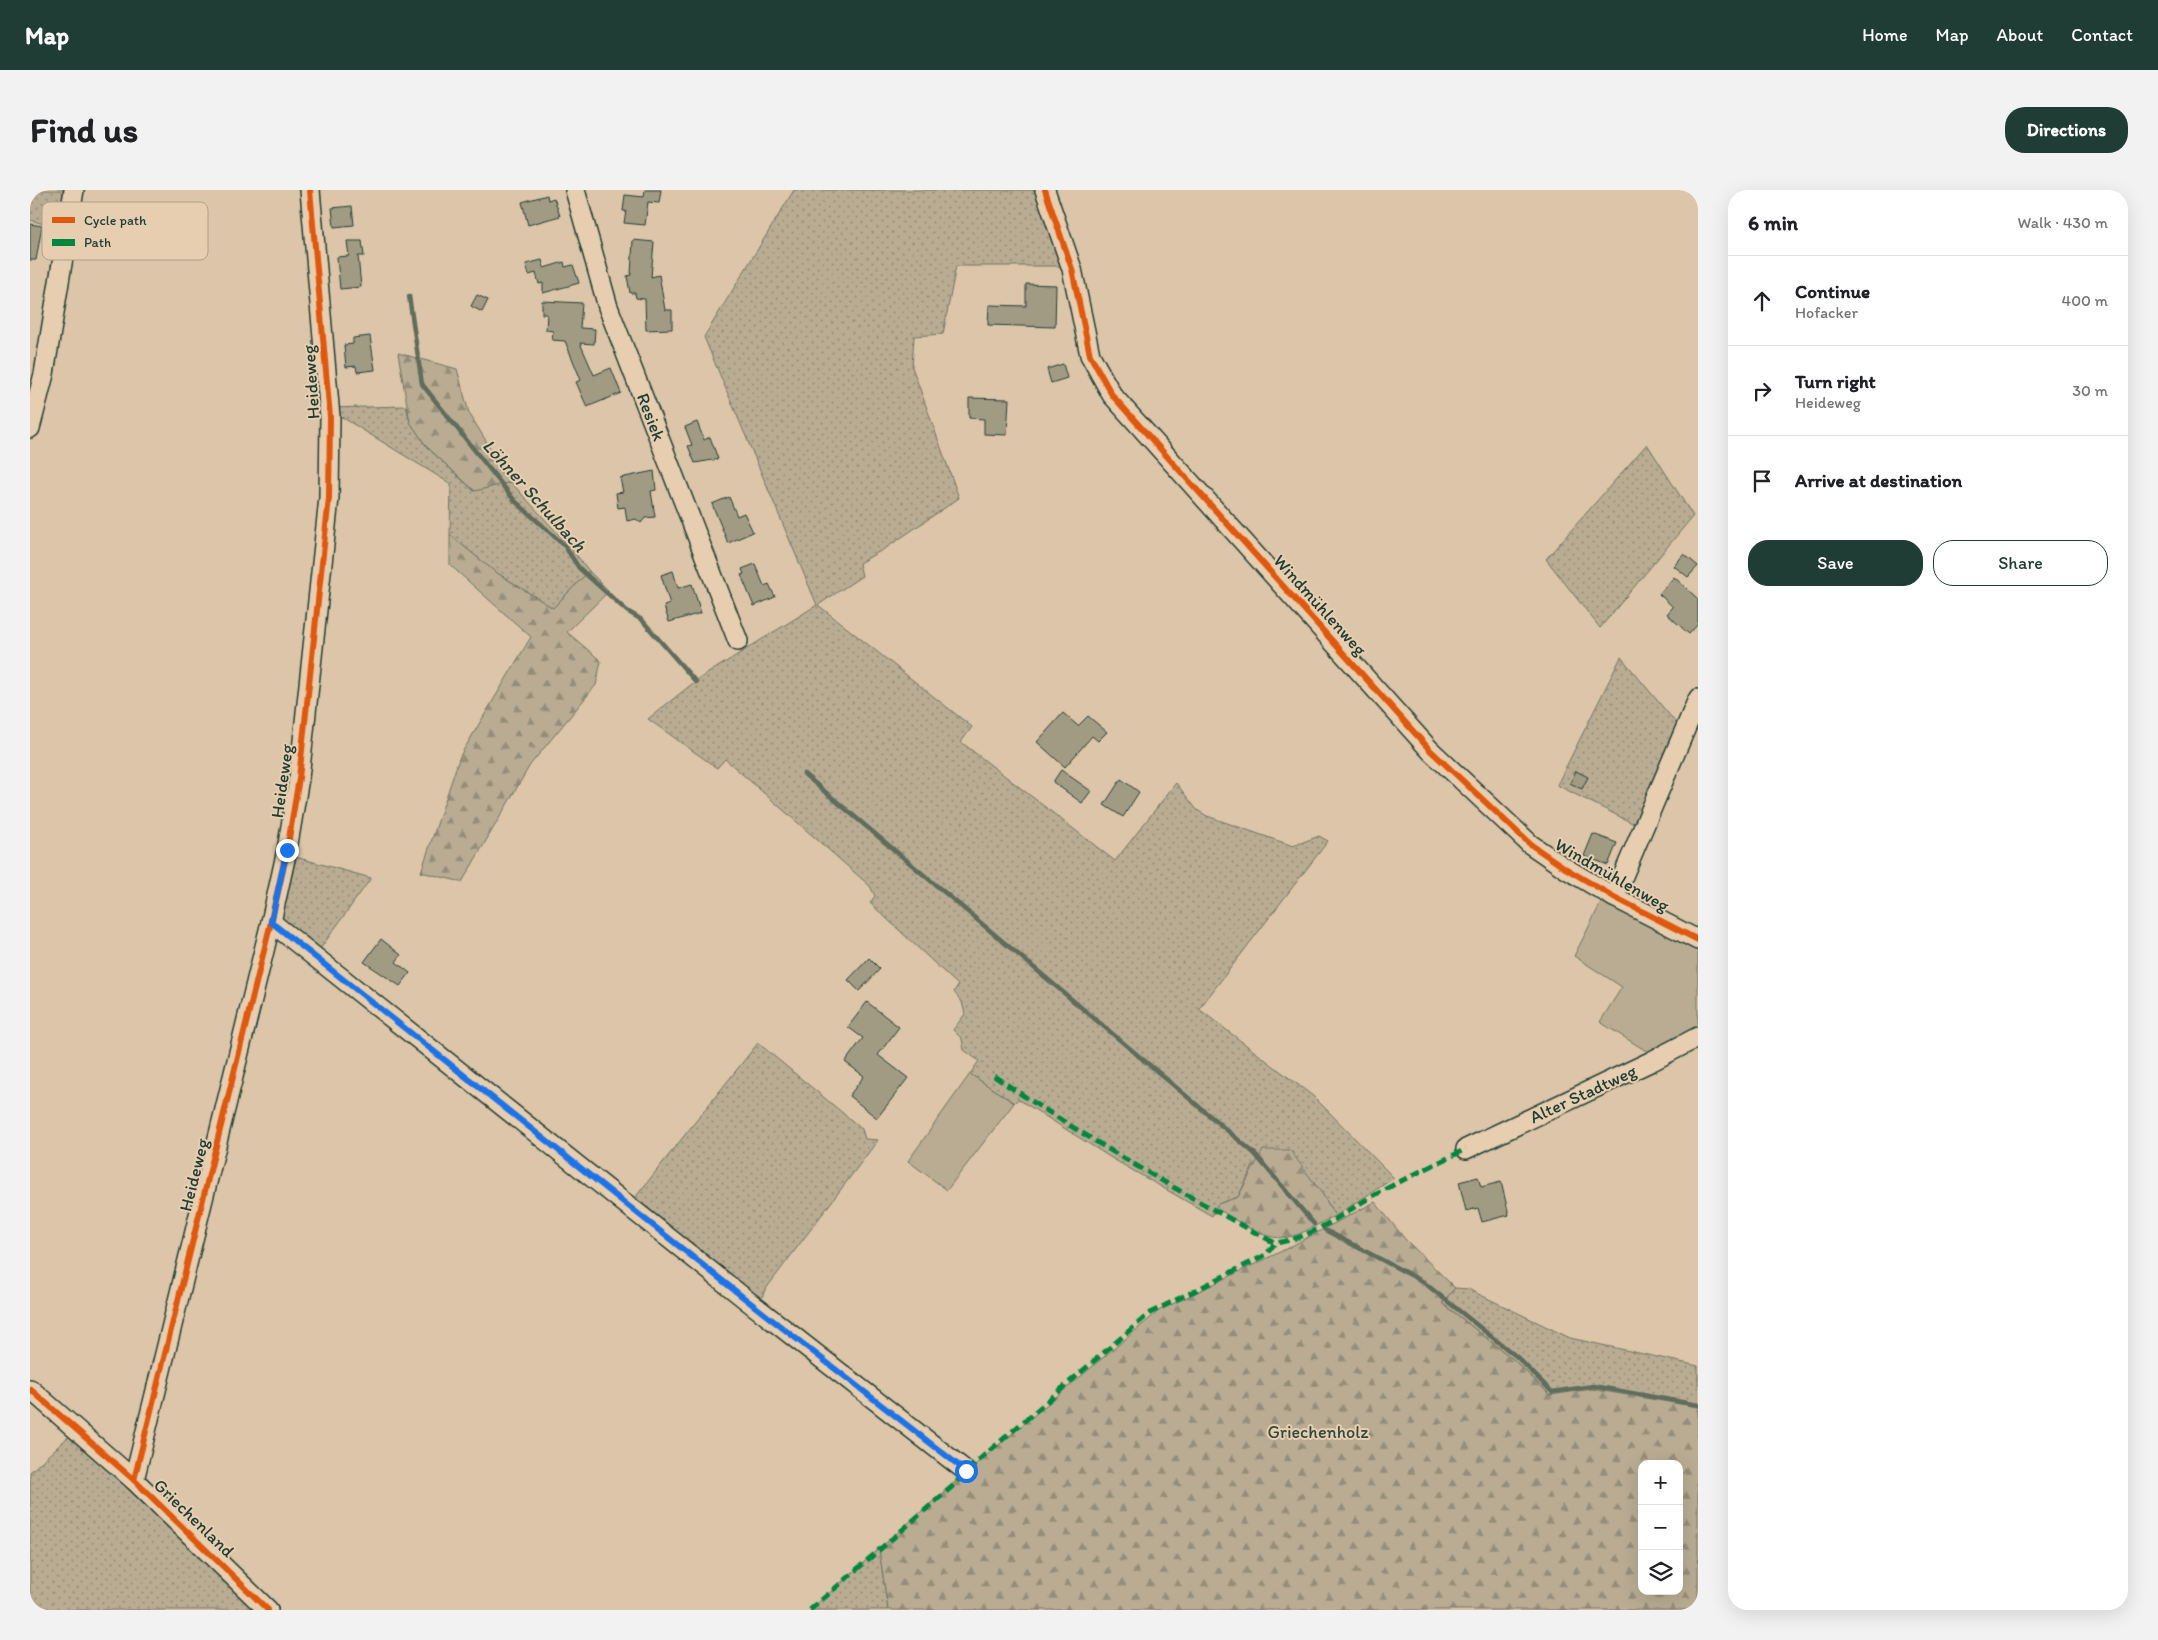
<!DOCTYPE html>
<html lang="en">
<head>
<meta charset="utf-8">
<style>
	body { margin:0; font-family:Itim,sans-serif; background:#f2f2f2; color:#202124 }
	.controls { position:absolute; right:15px; bottom:15px; display:grid; overflow:hidden; border-radius:10px; box-shadow:0 5px 20px #0002 }
	.controls button { width:45px; height:45px; display:grid; place-items:center; padding:0; border:0; border-bottom:1px solid #e0e0e0; background:#fff; color:#202124; font:25px sans-serif }
	.stop { position:absolute; width:15px; height:15px; margin:-11px; border:4px solid #1a73e8; border-radius:50%; background:#fff }
	.stop.end { background:#1a73e8; border-color:#fff; box-shadow:0 1px 5px #0008 }
	.list { margin:0; padding:0; list-style:none }
	h2 { display:flex; justify-content:space-between; align-items:center; height:65px; margin:0; padding:0 20px; font-size:21px }
	h2 small { font-size:16px; font-weight:400; color:#757577 }
	.list li { display:grid; grid-template-columns:32px 1fr auto; gap:15px; align-items:center; box-sizing:border-box; height:90px; padding:0 20px; border-top:1px solid #e0e0e0 }
	.list b { display:block; font-size:19px; white-space:nowrap }
	.list p { margin:0; font-size:16px; white-space:nowrap; color:#757577 }
	.list em { font-size:16px; font-style:normal; color:#757577 }
	.actions { display:flex; gap:10px; padding:15px 20px }
	.actions a { flex:1; padding:11px 0; border:1px solid #1f3d34; border-radius:20px; text-align:center; font-size:18px; color:#1f3d34 }
	.actions .main { background:#1f3d34; color:#fff }
	.icon { flex:none; width:28px; height:28px; fill:none; stroke:currentColor; stroke-width:2; stroke-linecap:round; stroke-linejoin:round }
	.map { position:relative; flex:none; width:1668px; height:1420px; overflow:hidden; border-radius:20px }
	header { display:flex; align-items:center; gap:30px; box-sizing:border-box; height:70px; padding:0 25px; background:#1f3d34; color:#fff }
	header strong { font-size:24px }
	nav { display:flex; gap:28px; margin-inline-start:auto; font-size:18px }
	.intro { display:flex; align-items:center; justify-content:space-between; box-sizing:border-box; height:120px; padding:0 30px }
	h1 { margin:0; font-size:35px }
	.button { padding:12px 22px; border-radius:20px; background:#1f3d34; color:#fff; font-size:18px; font-weight:700 }
	main { display:flex; gap:30px; padding:0 30px }
	aside { flex:1; background:#fff; border-radius:20px; box-shadow:0 5px 20px #0002 }
	.map>svg:first-child { display:block }
	.grass { fill:url(#grass-dots); stroke:#6c7464 }
	.forest { fill:url(#forest-firs); stroke:#6c7464; fill-rule:evenodd }
	.garden { fill:#b9ac93; stroke:#6c7464 }
	.lines { fill:none; stroke-linecap:round; stroke-linejoin:round }
	.stream { stroke:#606c5c; stroke-width:4.5 }
	.building { fill:#a29b84; stroke:#1f3d34 }
	.minor-casing { stroke:#1f3d34; stroke-width:22 }
	.minor { stroke:#e8ceb0; stroke-width:19 }
	.quiet { stroke:#00873e; stroke-width:5; stroke-dasharray:10 5; stroke-linecap:butt }
	.cycleway-casing { stroke:#e8ceb0; stroke-width:9 }
	.cycleway { stroke:#de580e; stroke-width:6 }
	.route { stroke:#1a73e8; stroke-width:6 }
	.labels { text-anchor:middle; stroke-width:4; stroke-linejoin:round; paint-order:stroke }
	.street-label { font-size:18px; fill:#1f3d34; stroke:#e8ceb0 }
	.park-label { font-size:18px; fill:#2e483e; stroke:#e8ceb0 }
	.water-label { font-size:19px; font-style:italic; fill:#2a453b; stroke:#e8ceb0 }
	.key { fill:#e8ceb0; stroke:#aca28b; stroke-width:1 }
	.key-label { font-size:14px; fill:#1f3d34 }
</style>
</head>
<body>
<header>
<strong>Map</strong>
<nav><a>Home</a><a>Map</a><a>About</a><a>Contact</a></nav>
</header>
<div class="intro"><h1>Find us</h1><a class="button">Directions</a></div>
<main>
<div class="map">
<svg width="1668" height="1420" viewBox="0 0 1668 1420">
	<defs>
		<pattern id="grass-dots" width="8" height="8" patternUnits="userSpaceOnUse" patternTransform="scale(1.25)"><rect width="8" height="8" fill="#b9ac93"/><path d="M2 2h.1M6 6h.1" fill="none" stroke="#968d79" stroke-width="1.8" stroke-linecap="round"/></pattern>
		<pattern id="forest-firs" width="22" height="20" patternUnits="userSpaceOnUse" patternTransform="scale(1.25)"><rect width="22" height="20" fill="#b9ac93"/><path d="M5 1l3.5 6h-7zM16 11l3.5 6h-7z" fill="#968d79"/></pattern>
	</defs>
	<rect width="100%" height="100%" fill="#dcc5a8"/>
	<filter id="ink" filterUnits="userSpaceOnUse"><feTurbulence type="fractalNoise" baseFrequency=".02" numOctaves="2"/><feDisplacementMap in="SourceGraphic" scale="10" xChannelSelector="R" yChannelSelector="G"/><feConvolveMatrix kernelMatrix="1 2 1 2 8 2 1 2 1" color-interpolation-filters="sRGB"/></filter>
	<g filter="url(#ink)">
		<!-- grass -->
		<g class="grass">
			<path d="M 0,0 L 40,0 L 34,40 L 0,30 Z"/>
			<path d="M 764,0 L 1010,0 L 1036,76 L 926,76 L 913,144 L 884,146 L 882,177 L 929,308 L 856,358 L 829,373 L 832,386 L 788,415 L 942,537 L 931,552 L 1085,671 L 1146,593 L 1167,620 L 1177,626 L 1263,656 L 1289,646 L 1298,651 L 1169,819 L 1284,907 L 1364,988 L 1305,1026 L 1293,1005 L 1224,974 L 1208,1007 L 1188,1014 L 1182,1026 L 1083,969 L 988,909 L 984,913 L 940,884 L 949,871 L 934,860 L 932,849 L 923,840 L 935,824 L 932,812 L 924,802 L 928,795 L 840,713 L 845,706 L 840,696 L 695,569 L 687,578 L 618,529 L 667,490 L 787,415 L 674,147 Z"/>
			<path d="M 376,216 L 380,232 L 397,257 L 444,301 L 481,292 C 507,322 535,349 559,381 L 523,418 L 464,381 L 420,345 L 421,294 L 297,218 Z"/>
			<path d="M 1617,254 L 1663,326 L 1570,438 L 1516,369 Z"/>
			<path d="M 1591,467 L 1656,545 L 1616,640 L 1527,595 Z"/>
			<path d="M 262,666 L 341,688 L 290,759 L 253,730 L 250,723 Z"/>
			<path d="M 728,853 L 832,939 L 835,949 L 848,950 L 735,1100 L 724,1126 L 592,1024 Z"/>
			<path d="M 1425,1098 L 1438,1099 L 1540,1148 L 1668,1176 L 1668,1217 L 1562,1199 L 1520,1205 L 1484,1170 L 1412,1113 Z"/>
			<path d="M 49,1237 L 242,1420 L 0,1420 L 0,1282 Z"/>
			<path d="M 849,1359 L 858,1420 L 780,1420 Z"/>
		</g>
		<!-- forest -->
		<g class="forest">
			<path d="M 368,163 L 427,179 L 439,223 L 481,292 L 445,301 L 397,257 L 380,232 Z"/>
			<path d="M 420,345 L 464,381 L 523,418 L 559,381 L 579,401 L 537,442 L 571,471 L 566,495 L 500,575 L 432,692 L 391,682 L 430,566 L 501,447 L 420,375 Z"/>
			<path d="M 1233,960 L 1260,960 L 1293,1005 L 1305,1026 C 1291,1032 1272,1045 1258,1047 C 1233,1052 1207,1030 1186,1018 L 1188,1014 L 1208,1007 Z"/>
			<path d="M 1345,1012 L 1375,1049 L 1425,1098 L 1412,1113 L 1484,1170 L 1520,1205 L 1562,1199 L 1668,1217 L 1668,1420 L 858,1420 L 849,1359 L 934,1284 L 1130,1120 L 1250,1062 ZM 1612,1274 L 1649,1274 L 1649,1401 L 1612,1401 Z"/>
		</g>
		<!-- garden -->
		<g class="garden">
			<path d="M 1575,705 L 1668,755 L 1668,842 L 1621,864 L 1570,832 L 1592,797 L 1544,766 Z"/>
			<path d="M 940,884 L 984,913 L 917,1000 L 878,971 Z"/>
		</g>
		<g class="lines">
			<!-- stream -->
			<g class="stream">
				<path d="M 379,106 L 392,194 L 485,311 L 534,355 L 549,378 L 597,421 L 612,430 L 666,492"/>
				<path d="M 774,584 L 1224,963 L 1284,1034"/>
				<path d="M 1295,1040 L 1392,1091 L 1487,1167 L 1522,1202 L 1563,1196 L 1668,1215"/>
			</g>
		</g>
		<!-- building -->
		<g class="building">
			<path d="M 615,0 L 631,0 L 629,13 L 618,12 L 615,35 L 594,33 L 596,21 L 593,21 L 595,5 L 614,7 Z"/>
			<path d="M 517,5 L 518,10 L 524,8 L 530,26 L 498,35 L 492,12 Z"/>
			<path d="M 322,16 L 324,35 L 304,37 L 302,18 Z"/>
			<path d="M 0,34 L 12,36 L 6,70 L 0,70 Z"/>
			<path d="M 603,50 L 624,52 L 621,87 L 629,85 L 635,120 L 642,120 L 642,139 L 616,140 L 615,109 L 606,108 L 605,103 L 600,103 L 597,86 L 601,85 Z"/>
			<path d="M 317,51 L 332,51 L 334,66 L 328,66 L 331,97 L 310,99 L 307,67 L 319,66 Z"/>
			<path d="M 512,70 L 514,78 L 534,72 L 535,77 L 543,75 L 549,93 L 513,103 L 513,93 L 509,94 L 506,83 L 499,85 L 496,74 Z"/>
			<path d="M 996,94 L 1026,95 L 1025,137 L 958,135 L 959,115 L 996,116 Z"/>
			<path d="M 447,105 L 458,110 L 452,122 L 441,116 Z"/>
			<path d="M 512,111 L 552,113 L 550,138 L 565,139 L 564,154 L 550,153 L 564,185 L 581,178 L 591,203 L 557,217 L 546,192 L 551,190 L 535,151 L 522,150 L 523,141 L 516,140 L 517,124 L 512,124 Z"/>
			<path d="M 340,146 L 345,180 L 327,182 L 326,176 L 316,177 L 314,155 L 323,154 L 323,148 Z"/>
			<path d="M 1033,174 L 1037,188 L 1021,193 L 1017,179 Z"/>
			<path d="M 939,208 L 979,209 L 977,245 L 954,244 L 954,229 L 939,228 Z"/>
			<path d="M 667,232 L 674,250 L 680,247 L 688,269 L 665,273 L 658,256 L 662,255 L 655,237 Z"/>
			<path d="M 624,281 L 626,300 L 621,301 L 625,327 L 615,328 L 611,333 L 606,329 L 597,331 L 595,317 L 588,318 L 586,303 L 593,302 L 590,288 Z"/>
			<path d="M 699,307 L 707,326 L 714,323 L 723,342 L 698,353 L 682,314 Z"/>
			<path d="M 1654,364 L 1668,376 L 1658,387 L 1644,376 Z"/>
			<path d="M 725,374 L 734,396 L 739,394 L 745,407 L 724,416 L 711,385 L 714,384 L 712,379 Z"/>
			<path d="M 643,381 L 648,398 L 662,394 L 671,423 L 639,432 L 634,416 L 640,414 L 631,385 Z"/>
			<path d="M 1644,387 L 1668,409 L 1668,434 L 1659,444 L 1637,424 L 1643,417 L 1629,404 Z"/>
			<path d="M 1033,523 L 1048,536 L 1058,526 L 1077,542 L 1068,551 L 1062,546 L 1035,577 L 1007,552 Z"/>
			<path d="M 1031,580 L 1061,601 L 1052,613 L 1023,592 Z"/>
			<path d="M 1546,581 L 1558,587 L 1552,599 L 1540,593 Z"/>
			<path d="M 1091,589 L 1109,602 L 1093,627 L 1074,615 Z"/>
			<path d="M 1563,644 L 1587,653 L 1578,675 L 1554,666 Z"/>
			<path d="M 351,749 L 371,765 L 366,772 L 380,783 L 370,796 L 334,772 Z"/>
			<path d="M 839,768 L 850,779 L 829,801 L 818,790 Z"/>
			<path d="M 837,812 L 869,837 L 848,865 L 878,888 L 847,928 L 819,906 L 834,886 L 815,872 L 833,848 L 818,837 Z"/>
			<path d="M 1448,987 L 1451,997 L 1471,992 L 1479,1025 L 1452,1032 L 1448,1018 L 1436,1021 L 1429,992 Z"/>
		</g>
		<g class="lines">
			<!-- minor casing -->
			<g class="minor-casing">
				<g id="minor">
					<path d="M 545,0 L 578,117 L 708,451"/>
					<path d="M 1015,0 L 1042,79 L 1060,165 L 1082,205 L 1400,560 L 1500,654 L 1535,678 L 1584,707 L 1668,750"/>
					<path d="M 0,238 L 14,184 L 44,0"/>
					<path d="M 1584,707 L 1668,509"/>
					<path d="M 241,732 L 718,1111 L 936,1281"/>
					<path d="M 1436,959 L 1622,871 L 1668,847"/>
					<path d="M 0,1199 L 104,1290 L 238,1420"/>
					<path d="M 104,1290 L 241,732 L 257,660 L 269,588 L 299,308 L 300,227 L 280,0"/>
				</g>
			</g>
			<!-- minor -->
			<use href="#minor" class="minor"/>
			<!-- quiet -->
			<g class="quiet">
				<path d="M 964,886 C 1054,947 1149,1002 1245,1053"/>
				<path d="M 780,1420 L 924,1295 L 936,1281 L 1120,1123 L 1236,1065 L 1245,1053 C 1278,1049 1307,1028 1334,1011 C 1367,992 1402,976 1436,959"/>
			</g>
			<!-- cycleway casing -->
			<g class="cycleway-casing">
				<g id="cycleway">
					<path d="M 1015,0 L 1042,79 L 1060,165 L 1082,205 L 1400,560 L 1500,654 L 1535,678 L 1584,707 L 1668,750"/>
					<path d="M 0,1199 L 104,1290 L 238,1420"/>
					<path d="M 104,1290 L 241,732 L 257,660 L 269,588 L 299,308 L 300,227 L 280,0"/>
				</g>
			</g>
			<!-- cycleway -->
			<use href="#cycleway" class="cycleway"/>
		</g>
	</g>
	<g class="lines" filter="url(#ink)">
		<!-- route -->
		<path class="route" d="M 257,660 L 241,732 L 718,1111 L 936,1281"/>
	</g>
	<g class="labels">
		<!-- street labels -->
		<g class="street-label">
			<text transform="translate(281 192) rotate(-94)" y="6">Heideweg</text>
			<text transform="translate(621 227) rotate(69)" y="6">Resiek</text>
			<text transform="translate(1290 415) rotate(48)" y="6">Windmühlenweg</text>
			<text transform="translate(252 591) rotate(-82)" y="6">Heideweg</text>
			<text transform="translate(1582 685) rotate(30)" y="6">Windmühlenweg</text>
			<text transform="translate(1553 904) rotate(-25)" y="6">Alter Stadtweg</text>
			<text transform="translate(164 985) rotate(-76)" y="6">Heideweg</text>
			<text transform="translate(164 1328) rotate(44)" y="6">Griechenland</text>
		</g>
		<!-- park labels -->
		<g class="park-label">
			<text x="1288" y="1248">Griechenholz</text>
		</g>
		<!-- water labels -->
		<g class="water-label">
			<text transform="translate(505 305) rotate(48)" y="7">Löhner Schulbach</text>
		</g>
	</g>
	<!-- legend -->
	<rect x="12" y="12" width="166" height="58" rx="8" class="key"/>
	<rect x="22" y="27" width="23" height="6" fill="#de580e"/>
	<rect x="22" y="49" width="23" height="7" fill="#00873e"/>
	<g class="key-label">
		<text x="54" y="35">Cycle path</text>
		<text x="54" y="57">Path</text>
	</g>
</svg>
<div class="controls">
<button>+</button>
<button>−</button>
<button><svg class="icon" aria-label="layers" viewBox="0 0 24 24"><path d="M12 4l9 5-9 5-9-5zM3 14l9 5 9-5"/></svg></button>
</div>
<div class="stop" style="left:936px;top:1281px"></div>
<div class="stop end" style="left:257px;top:660px"></div>
</div>
<aside>
<h2>6 min<small>Walk · 430 m</small></h2>
<ul class="list">
<li><svg class="icon" aria-label="ahead" viewBox="0 0 24 24"><path d="M12 20V5M6 11l6-6 6 6"/></svg><div><b>Continue</b><p>Hofacker</p></div><em>400 m</em></li>
<li><svg class="icon" aria-label="right" viewBox="0 0 24 24"><path d="M7 20v-9h11M14 6l5 5-5 5"/></svg><div><b>Turn right</b><p>Heideweg</p></div><em>30 m</em></li>
<li><svg class="icon" aria-label="arrive" viewBox="0 0 24 24"><path d="M6 21V4h12l-3 4 3 4H6"/></svg><div><b>Arrive at destination</b></div></li>
</ul>
<div class="actions"><a class="main">Save</a><a>Share</a></div>
</aside>
</main>
</body>
</html>
